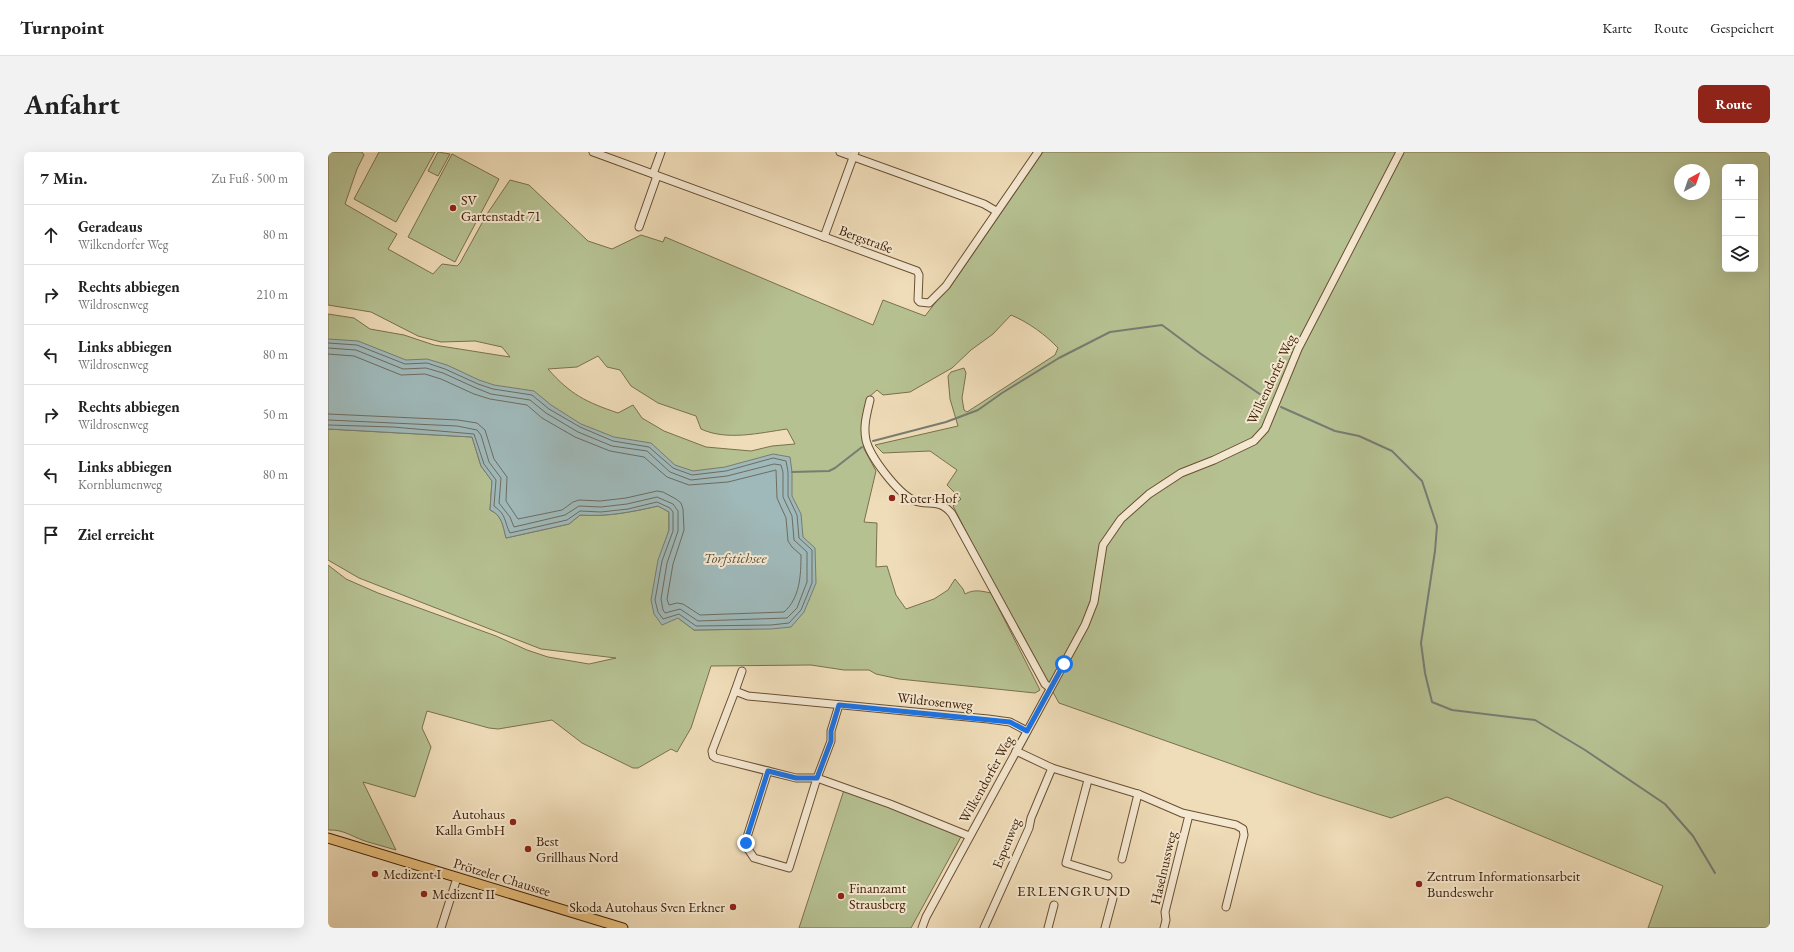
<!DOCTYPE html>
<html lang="de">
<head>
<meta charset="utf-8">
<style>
	body { margin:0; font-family:"EB Garamond",serif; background:#f2f2f2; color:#222 }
	.controls { position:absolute; right:12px; top:12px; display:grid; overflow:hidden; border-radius:6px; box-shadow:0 4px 16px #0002 }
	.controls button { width:36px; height:36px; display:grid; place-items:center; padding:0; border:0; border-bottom:1px solid #e0e0e0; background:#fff; color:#222; font:20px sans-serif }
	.compass { position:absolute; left:1346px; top:12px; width:36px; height:36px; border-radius:50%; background:#fff; box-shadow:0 4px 16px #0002; rotate:40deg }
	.stop { position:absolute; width:12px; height:12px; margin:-9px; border:3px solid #1a73e8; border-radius:50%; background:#fff }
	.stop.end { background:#1a73e8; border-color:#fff; box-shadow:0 1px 4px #0008 }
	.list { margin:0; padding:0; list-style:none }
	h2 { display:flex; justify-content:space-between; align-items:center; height:52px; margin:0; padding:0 16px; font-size:17px }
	h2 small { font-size:13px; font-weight:400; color:#767676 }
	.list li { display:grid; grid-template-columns:26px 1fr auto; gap:12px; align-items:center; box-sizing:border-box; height:60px; padding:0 16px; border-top:1px solid #e0e0e0 }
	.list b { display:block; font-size:15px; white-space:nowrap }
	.list p { margin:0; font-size:13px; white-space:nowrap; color:#767676 }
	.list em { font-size:13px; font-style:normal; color:#767676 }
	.icon { flex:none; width:22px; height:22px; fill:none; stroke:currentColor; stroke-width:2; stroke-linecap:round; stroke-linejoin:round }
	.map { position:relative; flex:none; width:1442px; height:776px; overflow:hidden; border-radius:6px }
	header { display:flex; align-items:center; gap:24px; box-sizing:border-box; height:56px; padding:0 20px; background:#fff; border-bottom:1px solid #e0e0e0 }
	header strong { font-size:19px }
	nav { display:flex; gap:22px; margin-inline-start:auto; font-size:14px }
	.intro { display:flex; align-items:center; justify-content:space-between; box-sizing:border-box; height:96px; padding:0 24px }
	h1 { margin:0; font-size:28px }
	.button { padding:10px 18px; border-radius:6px; background:#8f2418; color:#fff; font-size:14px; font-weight:700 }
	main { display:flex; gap:24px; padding:0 24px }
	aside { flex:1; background:#fff; border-radius:6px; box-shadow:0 4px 16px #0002 }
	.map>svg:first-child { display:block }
	.green { fill:#b6c192; stroke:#7a704c; fill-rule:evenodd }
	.water { fill:#9fb9ba; stroke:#787c72 }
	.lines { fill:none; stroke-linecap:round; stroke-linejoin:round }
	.shore { stroke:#6e6c60; stroke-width:1 }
	.stream { stroke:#787c72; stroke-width:2 }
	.minor-casing { stroke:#6a4f32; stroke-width:9 }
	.major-casing { stroke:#3e2005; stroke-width:11 }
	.minor { stroke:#f5e8d1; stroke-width:7 }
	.major { stroke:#e8be7c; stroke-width:9 }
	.route { stroke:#1a73e8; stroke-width:5 }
	.poi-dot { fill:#8f2418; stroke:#f5e8d1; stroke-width:1.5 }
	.labels { text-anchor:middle; stroke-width:4; stroke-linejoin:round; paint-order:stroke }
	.poi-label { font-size:14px; fill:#3e2005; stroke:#f5e8d1; text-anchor:start }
	.street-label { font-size:14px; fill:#3e2005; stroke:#f5e8d1 }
	.water-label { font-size:15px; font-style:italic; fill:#5b4e3b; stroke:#f5e8d1 }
	.neighbourhood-label { font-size:15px; letter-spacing:1px; fill:#3e2005; stroke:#f5e8d1 }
</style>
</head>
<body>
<header>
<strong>Turnpoint</strong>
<nav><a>Karte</a><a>Route</a><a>Gespeichert</a></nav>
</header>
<div class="intro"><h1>Anfahrt</h1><a class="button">Route</a></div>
<main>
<aside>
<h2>7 Min.<small>Zu Fuß · 500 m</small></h2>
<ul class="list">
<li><svg class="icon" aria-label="ahead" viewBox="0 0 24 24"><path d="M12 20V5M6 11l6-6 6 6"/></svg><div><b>Geradeaus</b><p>Wilkendorfer Weg</p></div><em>80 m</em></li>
<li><svg class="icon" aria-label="right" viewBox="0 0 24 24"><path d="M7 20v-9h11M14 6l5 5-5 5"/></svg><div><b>Rechts abbiegen</b><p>Wildrosenweg</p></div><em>210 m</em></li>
<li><svg class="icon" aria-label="left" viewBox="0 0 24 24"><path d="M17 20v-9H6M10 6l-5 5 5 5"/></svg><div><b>Links abbiegen</b><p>Wildrosenweg</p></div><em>80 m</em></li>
<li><svg class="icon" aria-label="right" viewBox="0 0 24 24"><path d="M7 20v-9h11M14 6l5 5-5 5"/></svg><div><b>Rechts abbiegen</b><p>Wildrosenweg</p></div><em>50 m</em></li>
<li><svg class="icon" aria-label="left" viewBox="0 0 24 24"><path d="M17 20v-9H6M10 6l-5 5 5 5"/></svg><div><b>Links abbiegen</b><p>Kornblumenweg</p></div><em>80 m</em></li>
<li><svg class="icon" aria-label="arrive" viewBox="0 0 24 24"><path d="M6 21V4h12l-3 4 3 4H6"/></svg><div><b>Ziel erreicht</b></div></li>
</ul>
</aside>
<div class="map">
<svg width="1442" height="776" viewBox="0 0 1442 776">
	<rect width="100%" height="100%" fill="#efdcb8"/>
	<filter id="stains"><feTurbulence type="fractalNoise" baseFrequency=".005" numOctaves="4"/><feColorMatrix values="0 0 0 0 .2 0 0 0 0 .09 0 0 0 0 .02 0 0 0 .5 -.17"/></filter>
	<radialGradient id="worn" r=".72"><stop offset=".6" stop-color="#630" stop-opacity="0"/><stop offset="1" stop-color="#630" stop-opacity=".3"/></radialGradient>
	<!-- green -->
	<g class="green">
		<path d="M 0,0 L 34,0 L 36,3 L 29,17 L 17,52 L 69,82 L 60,97 L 105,122 L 114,112 L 129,114 L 132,111 L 159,62 L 182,28 L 201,33 L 260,89 L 284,97 L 313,83 L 335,90 L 337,85 L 545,173 L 555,148 L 597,164 L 619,136 L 621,137 L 715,0 L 1442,0 L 1442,776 L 1320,776 L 1335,734 L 1119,645 L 1063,666 L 988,642 L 731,551 L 669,440 L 625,354 L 633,347 L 619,333 L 629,318 L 602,299 L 555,301 L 547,293 L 630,274 L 622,247 L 620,224 L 623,220 L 636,216 L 638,221 L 634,246 L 636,258 L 639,260 L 727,203 L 730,196 C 718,183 700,170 683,163 L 665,182 L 643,198 L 624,216 L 582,240 L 555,243 L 549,238 L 540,246 L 535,282 L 536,297 L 548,319 L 536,370 L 549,371 L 548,415 L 559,414 L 568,443 L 578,457 L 606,447 L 620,438 L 627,427 L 635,437 L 637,442 C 646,437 653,439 663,441 L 712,538 L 707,541 L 571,527 L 548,522 L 541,518 L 516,518 L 483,513 L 383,514 L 363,576 L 349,600 L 343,597 L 310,616 L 305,616 L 254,591 L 224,568 L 170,577 L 161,576 L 99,559 L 94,576 L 103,595 L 87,645 L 35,630 L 68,698 C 59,695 49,693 40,690 C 26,686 16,677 0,678 L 0,413 L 18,427 L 50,441 L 168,484 L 199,498 L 220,505 L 261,512 L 288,506 L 213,497 L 31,426 L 0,408 L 0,277 L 144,285 L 153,314 L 164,329 L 162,358 C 174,363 175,374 178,386 L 241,372 L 252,363 C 279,365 304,360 330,354 L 341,360 L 341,378 L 334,400 L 350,466 L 366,478 L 423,477 L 400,335 L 0,192 L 0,162 L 26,166 L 42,177 L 76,183 L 106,193 L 182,205 L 174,195 L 147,189 L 113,190 L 90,184 L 43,160 L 0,153 ZM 1397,15 L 1427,15 L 1427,117 L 1397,117 ZM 1352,18 L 1376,18 L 1376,42 L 1352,42 ZM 270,204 L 279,215 L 292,218 L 303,234 L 330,251 L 368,264 L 373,277 C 399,289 431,281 459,277 L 467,292 L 444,294 L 423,299 L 378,295 L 336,279 L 314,266 L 305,253 L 290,261 C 258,250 243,243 220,217 L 249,215 Z"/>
		<path d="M 51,0 L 107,0 L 68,70 L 26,47 Z"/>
		<path d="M 110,0 L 122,2 L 110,24 L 100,19 Z"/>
		<path d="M 124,2 L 171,27 L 127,110 L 80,85 Z"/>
		<path d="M 516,638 L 634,683 L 583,776 L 471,776 Z"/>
	</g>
	<!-- water -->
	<path class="water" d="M 0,187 L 30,189 L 78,208 L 99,207 L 119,213 L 151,228 L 166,233 L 206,239 L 223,253 L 253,272 L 286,285 L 323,291 L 347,313 L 365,319 L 397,315 L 445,302 L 462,305 L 464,320 L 464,344 L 473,362 L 475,385 L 487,396 L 488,431 L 476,460 L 463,475 L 443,477 L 366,478 L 350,466 L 334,473 L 326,462 L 323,448 L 330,408 L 341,378 L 341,360 L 330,354 C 303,360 279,365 252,363 L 241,372 L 178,386 C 175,374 174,363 162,358 L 164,329 L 153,314 L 144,285 L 0,277 Z"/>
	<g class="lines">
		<!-- shore -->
		<g class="shore">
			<path d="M 0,191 L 29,193 L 77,212 L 99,211 L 117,217 L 150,232 L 165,237 L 204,243 L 221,257 L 252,275 L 285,289 L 321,295 L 345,316 L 364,323 L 398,319 L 445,306 L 458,309 L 460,320 L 460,344 L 469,363 L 471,386 L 484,398 L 484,431 L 473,458 L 461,471 L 443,473 L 368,474 L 351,462 L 335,467 L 330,460 L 327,448 L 334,409 L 345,379 L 345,360 L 342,356 L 329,350 L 300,357 L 273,360 L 252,359 L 239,368 L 182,381 C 176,370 179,363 166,354 L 168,328 L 156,312 L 146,282 L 65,275 L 0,273"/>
			<path d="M 0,196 L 28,198 L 75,217 L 98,216 L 115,221 L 148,236 L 163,242 L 202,248 L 218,261 L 250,280 L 284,294 L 319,299 L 342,320 L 363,328 L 399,324 L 446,312 L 453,313 L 455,320 L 455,345 L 464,364 L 466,388 L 479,400 L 479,430 L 469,456 L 459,466 L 370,469 L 352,457 L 337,461 L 335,458 L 333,447 L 339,411 L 350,379 L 350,359 L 345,352 L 329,345 L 299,352 L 273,355 L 251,354 L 237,363 L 186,375 L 182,365 L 171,351 L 173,326 L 161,310 L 153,283 L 149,278 L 129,274 L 0,268"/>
			<path d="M 0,202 L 26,204 L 73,223 L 97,222 L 113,227 L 146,242 L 162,247 L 199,253 L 214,266 L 247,285 L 282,299 L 316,305 L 339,325 L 361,333 L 400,330 L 448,318 L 449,346 L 458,366 L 460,389 L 464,395 L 473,403 C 473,423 472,446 456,460 L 372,463 L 355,452 L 349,451 L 341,453 L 339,447 L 345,412 L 356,378 L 355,357 L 353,351 L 348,347 L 335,340 L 329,339 L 298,346 L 272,349 L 251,348 L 245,350 L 234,358 L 190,367 L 178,349 L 179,325 L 166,307 L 157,278 L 149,271 L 130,268 L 0,262"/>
		</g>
		<!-- stream -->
		<g class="stream">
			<path d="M 953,255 L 1007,279 L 1031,284 L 1064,299 L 1094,329 L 1109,374 L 1107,399 L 1093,491 L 1097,521 L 1104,550 L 1124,558 L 1207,568 L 1257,598 L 1337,652 L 1365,684 L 1387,721"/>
			<path d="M 545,289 L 618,270 L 650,258 L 674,241 L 731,206 L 782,180 L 834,173 L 873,202 L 939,247"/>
			<path d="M 464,320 L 501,319 L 507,316 L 534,295"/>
		</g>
		<!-- minor casing -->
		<g class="minor-casing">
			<g id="minor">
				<path d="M 265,0 L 589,119 L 591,123 L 590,148 L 592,150 L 601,151 L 618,134 L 710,0"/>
				<path d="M 512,0 L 656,52 L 668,59"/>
				<path d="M 325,22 L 333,0"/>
				<path d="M 311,75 L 329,24"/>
				<path d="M 496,85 L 527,0"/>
				<path d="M 542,248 C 539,261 535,274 538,288 C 542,305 569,340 585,348 C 599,355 611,345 624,362 L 717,532 L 722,536"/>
				<path d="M 407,539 L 414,519"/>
				<path d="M 688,599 L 724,616 L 810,642 L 854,661 L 908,673 L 915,677 L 916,683 L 898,755"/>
				<path d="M 440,619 L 419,685 L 420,697 L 426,706 L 461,716 L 489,626 L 503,589 L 503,579 L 511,553"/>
				<path d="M 760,628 L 738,711 L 780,724"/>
				<path d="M 641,684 L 562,652 L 489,626 L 468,626 L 388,606 L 385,604 L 384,599 L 407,539 L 420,544 L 660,567 L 682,570 L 699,579"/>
				<path d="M 794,707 L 810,642"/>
				<path d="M 113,776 L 129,726"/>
				<path d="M 594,776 L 598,765 L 757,473 L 766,450 L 775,393 L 793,367 L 821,342 L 853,321 L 886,308 L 926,289 L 937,277 L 970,197 L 1072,0"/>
				<path d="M 656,776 L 701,676 L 703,666 L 724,616"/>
				<path d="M 720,776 L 726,753"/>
				<path d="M 777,776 L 785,746"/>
				<path d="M 836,776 L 838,768 L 837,760 L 861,663"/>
			</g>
		</g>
		<!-- major casing -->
		<g class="major-casing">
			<path id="major" d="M 0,686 L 295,776"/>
		</g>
		<!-- minor -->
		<use href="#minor" class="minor"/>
		<!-- major -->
		<use href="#major" class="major"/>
	</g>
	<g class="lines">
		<!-- route -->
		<path class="route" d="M 418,691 L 419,685 L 440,619 L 468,626 L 489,626 L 503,589 L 503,579 L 511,553 L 682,570 L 699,579 L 736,512"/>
	</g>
	<!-- markers -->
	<g class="poi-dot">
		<circle cx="125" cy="56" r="4"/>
		<circle cx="564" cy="346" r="4"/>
		<circle cx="185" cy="670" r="4"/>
		<circle cx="200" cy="697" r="4"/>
		<circle cx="47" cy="722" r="4"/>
		<circle cx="1091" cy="732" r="4"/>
		<circle cx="96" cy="742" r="4"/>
		<circle cx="513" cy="744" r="4"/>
		<circle cx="405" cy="755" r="4"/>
	</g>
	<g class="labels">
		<!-- poi labels -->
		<g class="poi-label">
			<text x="133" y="53">SV<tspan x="133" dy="16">Gartenstadt 71</tspan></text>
			<text x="572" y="351">Roter Hof</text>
			<text x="177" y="667" text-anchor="end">Autohaus<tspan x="177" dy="16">Kalla GmbH</tspan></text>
			<text x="208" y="694">Best<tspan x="208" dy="16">Grillhaus Nord</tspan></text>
			<text x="55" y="727">Medizent I</text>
			<text x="1099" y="729">Zentrum Informationsarbeit<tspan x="1099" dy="16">Bundeswehr</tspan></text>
			<text x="521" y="741">Finanzamt<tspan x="521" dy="16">Strausberg</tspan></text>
			<text x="104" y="747">Medizent II</text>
			<text x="397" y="760" text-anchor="end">Skoda Autohaus Sven Erkner</text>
		</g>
		<!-- street labels -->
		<g class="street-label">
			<text transform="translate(538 87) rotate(20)" y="5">Bergstraße</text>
			<text transform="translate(943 227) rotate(-65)" y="5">Wilkendorfer Weg</text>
			<text transform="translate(607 549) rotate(6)" y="5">Wildrosenweg</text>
			<text transform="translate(658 627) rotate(-61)" y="5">Wilkendorfer Weg</text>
			<text transform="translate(678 691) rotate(-68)" y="5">Espenweg</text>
			<text transform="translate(835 716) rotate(-77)" y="5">Haselnussweg</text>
			<text transform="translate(174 725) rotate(17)" y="5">Prötzeler Chaussee</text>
		</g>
		<!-- water labels -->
		<g class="water-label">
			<text x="407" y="411">Torfstichsee</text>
		</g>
		<!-- neighbourhood labels -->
		<g class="neighbourhood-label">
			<text x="746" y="744">ERLENGRUND</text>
		</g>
	</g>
	<rect width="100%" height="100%" filter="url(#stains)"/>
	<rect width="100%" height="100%" fill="url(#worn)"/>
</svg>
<div class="controls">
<button>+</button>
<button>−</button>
<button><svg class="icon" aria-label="layers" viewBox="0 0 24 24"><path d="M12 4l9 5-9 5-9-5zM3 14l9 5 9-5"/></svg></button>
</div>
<svg class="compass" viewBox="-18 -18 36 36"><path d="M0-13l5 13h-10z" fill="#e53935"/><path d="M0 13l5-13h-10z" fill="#767676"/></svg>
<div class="stop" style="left:736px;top:512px"></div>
<div class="stop end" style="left:418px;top:691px"></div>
</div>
</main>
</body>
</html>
